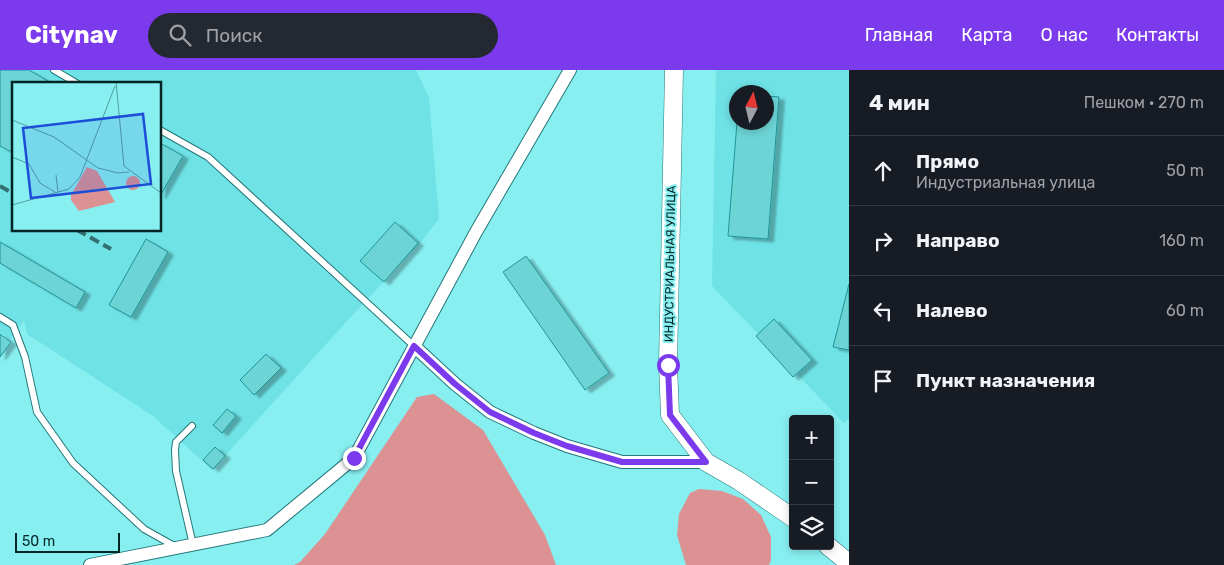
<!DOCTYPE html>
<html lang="ru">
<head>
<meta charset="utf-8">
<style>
	body { margin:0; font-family:Rubik,sans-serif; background:#242831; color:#f1f3f6 }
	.controls { position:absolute; right:15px; bottom:15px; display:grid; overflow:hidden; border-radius:5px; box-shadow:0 2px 8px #0003 }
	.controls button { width:45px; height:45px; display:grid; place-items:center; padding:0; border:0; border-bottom:1px solid #363941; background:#171b24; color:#f1f3f6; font:25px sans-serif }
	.compass { position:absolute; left:729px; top:15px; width:45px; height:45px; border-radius:50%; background:#171b24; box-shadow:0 2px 8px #0003; rotate:7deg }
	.scale { position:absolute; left:15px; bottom:12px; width:105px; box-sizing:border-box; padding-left:5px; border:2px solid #022525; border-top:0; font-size:14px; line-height:18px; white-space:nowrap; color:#022525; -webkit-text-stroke:4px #88eff1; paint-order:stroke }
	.stop { position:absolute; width:15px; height:15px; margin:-11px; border:4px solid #7c3aed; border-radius:50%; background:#fff }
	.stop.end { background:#7c3aed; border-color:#fff; box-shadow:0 1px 5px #0008 }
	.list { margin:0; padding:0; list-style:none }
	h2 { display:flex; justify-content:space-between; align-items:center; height:65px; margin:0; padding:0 20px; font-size:21px }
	h2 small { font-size:16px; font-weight:400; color:#9ea1a6 }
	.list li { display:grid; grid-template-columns:32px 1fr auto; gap:15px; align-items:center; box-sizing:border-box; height:70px; padding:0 20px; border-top:1px solid #363941 }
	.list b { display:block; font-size:19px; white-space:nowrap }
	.list p { margin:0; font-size:16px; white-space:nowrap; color:#9ea1a6 }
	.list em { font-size:16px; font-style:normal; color:#9ea1a6 }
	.icon { flex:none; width:28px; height:28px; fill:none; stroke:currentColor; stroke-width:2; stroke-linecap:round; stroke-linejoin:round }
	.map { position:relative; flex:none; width:849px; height:495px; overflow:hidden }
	header { display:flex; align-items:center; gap:30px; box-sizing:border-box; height:70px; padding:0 25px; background:#7c3aed; color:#fff }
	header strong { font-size:24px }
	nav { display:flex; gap:28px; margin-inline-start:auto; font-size:18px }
	.search { width:350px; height:45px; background:#242831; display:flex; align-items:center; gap:12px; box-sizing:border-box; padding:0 18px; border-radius:28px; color:#9ea1a6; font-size:19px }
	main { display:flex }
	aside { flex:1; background:#171b24 }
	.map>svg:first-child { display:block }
	.built { fill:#6fe2e5; fill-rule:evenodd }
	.green { fill:#dc9193 }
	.building { fill:#6dd4d6; stroke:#219497; filter:url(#shadow) }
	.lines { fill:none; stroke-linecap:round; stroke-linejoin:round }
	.service-casing { stroke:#257779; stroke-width:8 }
	.minor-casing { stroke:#257779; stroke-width:14 }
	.secondary-casing { stroke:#257779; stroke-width:19 }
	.service { stroke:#fff; stroke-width:6 }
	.minor { stroke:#fff; stroke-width:12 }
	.secondary { stroke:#fff; stroke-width:18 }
	.rail { stroke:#336f70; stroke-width:4; stroke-dasharray:10 5; stroke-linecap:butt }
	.route { stroke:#7c3aed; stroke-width:6 }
	.labels { text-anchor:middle; stroke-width:4; stroke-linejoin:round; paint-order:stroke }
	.street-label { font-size:12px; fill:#022525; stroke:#88eff1 }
	.inset-road { fill:none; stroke:#529e9f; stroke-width:1 }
	.view { fill:#1d4ed8; fill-opacity:0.15; stroke:#1d4ed8; stroke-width:2.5 }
	.inset-edge { fill:none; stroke:#022525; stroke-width:2.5 }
</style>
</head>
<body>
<header>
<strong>Citynav</strong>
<div class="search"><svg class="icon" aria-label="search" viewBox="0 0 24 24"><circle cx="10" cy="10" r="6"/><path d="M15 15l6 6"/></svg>Поиск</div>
<nav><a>Главная</a><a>Карта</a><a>О нас</a><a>Контакты</a></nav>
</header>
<main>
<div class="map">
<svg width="849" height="495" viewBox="0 0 849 495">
	<defs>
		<filter id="shadow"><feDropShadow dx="5.5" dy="3" stdDeviation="1" flood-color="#0004"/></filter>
	</defs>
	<rect width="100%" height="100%" fill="#88eff1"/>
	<!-- built -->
	<g class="built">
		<path d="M 0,0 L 416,0 L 429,28 L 439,149 L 420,173 L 348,250 L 212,400 L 153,346 L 27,264 L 24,251 L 10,269 L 0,262 ZM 14,14 L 160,14 L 160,160 L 14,160 Z"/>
		<path d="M 716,0 L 849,0 L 849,349 L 844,353 L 712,216 ZM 736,22 L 766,22 L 766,52 L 736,52 Z"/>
	</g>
	<!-- green -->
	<g class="green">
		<path d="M 434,324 L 483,360 L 545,465 L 556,495 L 294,495 L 300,492 L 325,464 L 417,327 Z"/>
		<path d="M 699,419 L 722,421 L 743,429 L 761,445 L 771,467 L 771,490 L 769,495 L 686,495 L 677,465 L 679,444 L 690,423 Z"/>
	</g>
	<!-- building -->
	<g class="building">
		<path d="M 0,0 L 29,0 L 53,14 L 14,14 L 14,83 L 0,76 Z"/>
		<path d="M 766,26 L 779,27 L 768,169 L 728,166 L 737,52 L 766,52 Z"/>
		<path d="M 160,73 L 183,86 L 160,126 Z"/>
		<path d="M 395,152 L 418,173 L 384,212 L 360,191 Z"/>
		<path d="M 146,169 L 168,182 L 131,247 L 109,235 Z"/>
		<path d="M 0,172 L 85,222 L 76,238 L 0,193 Z"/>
		<path d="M 526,186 L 609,303 L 585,320 L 503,202 Z"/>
		<path d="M 849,214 L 849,280 L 833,277 Z"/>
		<path d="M 774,249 L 812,290 L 793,307 L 756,266 Z"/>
		<path d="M 0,264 L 11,272 L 0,287 Z"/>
		<path d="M 266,284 L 281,298 L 254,325 L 240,310 Z"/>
		<path d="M 227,339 L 236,346 L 222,363 L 213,355 Z"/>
		<path d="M 215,377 L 225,386 L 213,399 L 203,390 Z"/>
	</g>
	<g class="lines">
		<!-- service casing -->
		<g class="service-casing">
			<g id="service">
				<path d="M 54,0 L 78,14"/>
				<path d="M 160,60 L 208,87 L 414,276"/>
				<path d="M 0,247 L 13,255 L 25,287 L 37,342 L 73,393 L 144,459 L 176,477"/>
				<path d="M 192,356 L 176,372 L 175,380 L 176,401 L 193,475"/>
			</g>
		</g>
		<!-- minor casing -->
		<g class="minor-casing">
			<g id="minor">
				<path d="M 414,276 L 455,314 L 490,342 L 534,363 L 567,376 L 622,392 L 706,392"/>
				<path d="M 90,495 L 267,460 L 354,388 L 476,162 L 570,0"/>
			</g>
		</g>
		<!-- secondary casing -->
		<g class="secondary-casing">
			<g id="secondary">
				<path d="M 674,0 L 668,295 L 670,345 L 706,392 L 739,411 L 793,448"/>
				<path d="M 828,476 L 849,493"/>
			</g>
		</g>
		<!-- service -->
		<use href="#service" class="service"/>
		<!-- minor -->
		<use href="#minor" class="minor"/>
		<!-- secondary -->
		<use href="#secondary" class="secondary"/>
		<!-- rail -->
		<g class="rail">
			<path d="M 0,116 L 14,124"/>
			<path d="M 77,160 L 111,179"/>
		</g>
	</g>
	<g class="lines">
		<!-- route -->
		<path class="route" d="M 354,388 L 414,276 L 455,314 L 490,342 L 534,363 L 567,376 L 622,392 L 706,392 L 670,345 L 668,295"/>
	</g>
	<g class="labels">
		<!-- street labels -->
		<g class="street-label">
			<text transform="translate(670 194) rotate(-89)" y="4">ИНДУСТРИАЛЬНАЯ УЛИЦА</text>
		</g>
	</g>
	<!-- overview -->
	<g transform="translate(12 12)">
		<rect width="149" height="149" fill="#88eff1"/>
		<path d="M 75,85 L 85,89 L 103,120 L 67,129 L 59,118 L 59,113 ZM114 101a7 7 0 1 1 14 0a7 7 0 1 1-14 0Z" fill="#dc9193"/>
		<path class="inset-road" d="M 104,0 L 112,84 L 149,111M 120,0 L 138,0M 0,38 L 42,55 L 86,86 L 106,91 L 117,90M 0,75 L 17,82 L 28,101 L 43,110M 44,93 L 46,110M 0,123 L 57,107 L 68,95 L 103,4"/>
		<path class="view" d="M 131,32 L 139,102 L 19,116 L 11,46 Z"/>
		<rect width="149" height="149" class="inset-edge"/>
	</g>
</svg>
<div class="controls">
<button>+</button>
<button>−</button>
<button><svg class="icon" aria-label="layers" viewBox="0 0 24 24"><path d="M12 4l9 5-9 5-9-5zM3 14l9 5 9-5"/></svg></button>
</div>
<svg class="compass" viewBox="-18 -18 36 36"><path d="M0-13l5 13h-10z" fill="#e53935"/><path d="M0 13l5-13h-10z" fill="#9ea1a6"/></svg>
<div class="scale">50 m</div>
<div class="stop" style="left:668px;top:295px"></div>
<div class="stop end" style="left:354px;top:388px"></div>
</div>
<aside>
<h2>4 мин<small>Пешком · 270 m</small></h2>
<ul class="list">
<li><svg class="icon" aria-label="ahead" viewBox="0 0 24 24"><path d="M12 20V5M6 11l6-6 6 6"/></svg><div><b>Прямо</b><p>Индустриальная улица</p></div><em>50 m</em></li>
<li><svg class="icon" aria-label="right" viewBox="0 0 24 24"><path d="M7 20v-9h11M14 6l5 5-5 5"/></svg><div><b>Направо</b></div><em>160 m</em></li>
<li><svg class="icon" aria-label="left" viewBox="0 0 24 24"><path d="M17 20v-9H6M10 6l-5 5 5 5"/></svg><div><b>Налево</b></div><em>60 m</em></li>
<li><svg class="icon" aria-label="arrive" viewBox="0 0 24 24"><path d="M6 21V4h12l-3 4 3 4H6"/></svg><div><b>Пункт назначения</b></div></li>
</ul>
</aside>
</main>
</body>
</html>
